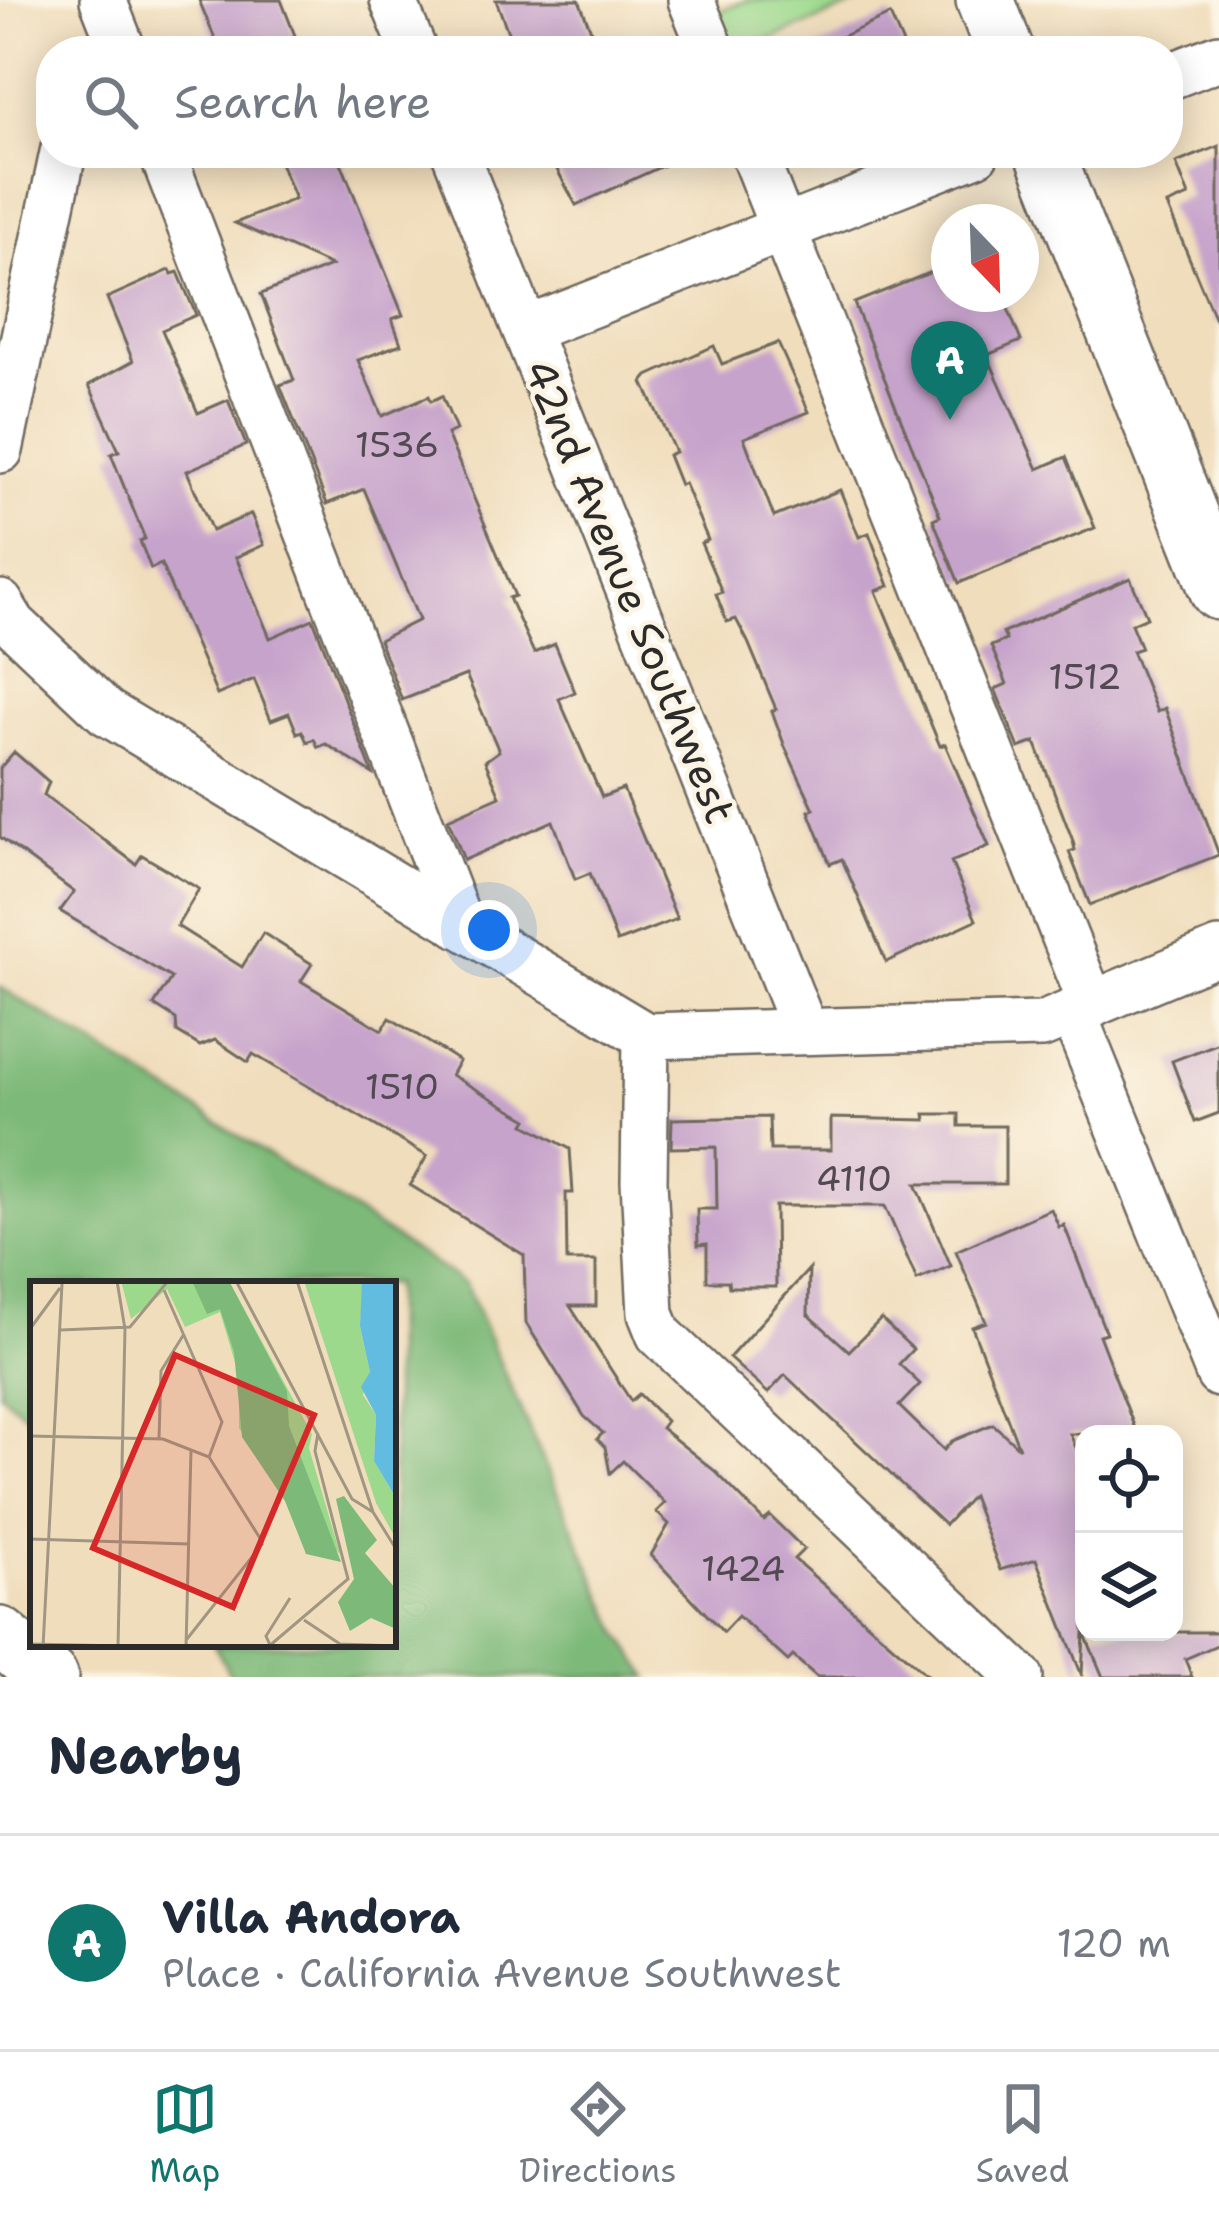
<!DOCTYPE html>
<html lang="en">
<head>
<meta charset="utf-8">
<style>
	body { margin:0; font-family:"Shantell Sans",sans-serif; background:#f6f6f7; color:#1f2937 }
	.controls { position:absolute; right:36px; bottom:36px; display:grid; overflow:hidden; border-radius:24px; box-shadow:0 6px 30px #0003 }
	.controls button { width:108px; height:108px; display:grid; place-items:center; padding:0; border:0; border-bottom:3px solid #e0e1e3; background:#fff; color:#1f2937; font:60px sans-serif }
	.compass { position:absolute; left:931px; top:204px; width:108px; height:108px; border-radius:50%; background:#fff; box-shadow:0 6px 30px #0003; rotate:157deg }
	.you { position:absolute; left:489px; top:930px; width:42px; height:42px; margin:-30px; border:9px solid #fff; border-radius:50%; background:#1a73e8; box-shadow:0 0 0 18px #1a73e833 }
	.badge { display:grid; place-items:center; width:78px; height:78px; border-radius:50%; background:#0f766e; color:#fff; font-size:39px; font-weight:700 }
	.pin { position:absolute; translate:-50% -99px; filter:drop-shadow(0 3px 6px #0008) }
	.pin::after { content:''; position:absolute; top:63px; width:42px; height:36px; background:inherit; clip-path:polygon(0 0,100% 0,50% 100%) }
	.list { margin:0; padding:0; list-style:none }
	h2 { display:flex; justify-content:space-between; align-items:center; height:156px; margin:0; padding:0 48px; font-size:51px }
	h2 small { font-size:39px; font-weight:400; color:#747a83 }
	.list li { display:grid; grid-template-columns:78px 1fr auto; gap:36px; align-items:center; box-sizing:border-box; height:216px; padding:0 48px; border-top:3px solid #e0e1e3 }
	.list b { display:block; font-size:45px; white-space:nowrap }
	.list p { margin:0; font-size:39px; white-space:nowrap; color:#747a83 }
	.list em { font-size:39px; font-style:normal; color:#747a83 }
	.icon { flex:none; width:66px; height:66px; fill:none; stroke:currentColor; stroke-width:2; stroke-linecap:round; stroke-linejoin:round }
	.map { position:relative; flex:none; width:1219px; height:1677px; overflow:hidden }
	.search { position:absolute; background:#fff; box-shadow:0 6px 30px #0003; left:36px; right:36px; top:36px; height:132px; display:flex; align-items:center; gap:30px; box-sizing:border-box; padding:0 42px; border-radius:48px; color:#747a83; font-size:45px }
	.sheet { height:372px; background:#fff }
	nav { display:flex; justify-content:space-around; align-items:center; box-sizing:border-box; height:168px; border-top:3px solid #e0e1e3; background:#fff; font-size:33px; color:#747a83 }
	nav a { display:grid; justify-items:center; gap:6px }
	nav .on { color:#0f766e }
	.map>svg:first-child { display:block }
	.green { fill:#9cd98d; stroke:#64825c; stroke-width:3 }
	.forest { fill:#7db978; stroke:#547252; stroke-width:3 }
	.building { fill:#c6a3cb }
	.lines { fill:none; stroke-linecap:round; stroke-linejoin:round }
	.minor-casing { stroke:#70695e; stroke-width:50 }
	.major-casing { stroke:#70695e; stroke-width:62 }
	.minor { stroke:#fff; stroke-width:45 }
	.major { stroke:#fff; stroke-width:57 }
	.labels { text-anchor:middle; stroke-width:9; stroke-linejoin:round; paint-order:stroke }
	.number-label { font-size:36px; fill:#524953 }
	.street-label { font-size:42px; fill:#2b2b2b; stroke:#fcf5e5 }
	.inset-road { fill:none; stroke:#a19682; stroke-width:3 }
	.view { fill:#d62828; fill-opacity:0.15; stroke:#d62828; stroke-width:6 }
	.inset-edge { fill:none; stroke:#2b2b2b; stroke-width:6 }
</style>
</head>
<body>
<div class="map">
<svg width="1219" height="1677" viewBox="0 0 1219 1677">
	<rect width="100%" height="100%" fill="#fcf5e5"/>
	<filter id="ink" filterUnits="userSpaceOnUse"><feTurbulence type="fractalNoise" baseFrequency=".00833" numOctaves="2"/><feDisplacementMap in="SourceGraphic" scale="24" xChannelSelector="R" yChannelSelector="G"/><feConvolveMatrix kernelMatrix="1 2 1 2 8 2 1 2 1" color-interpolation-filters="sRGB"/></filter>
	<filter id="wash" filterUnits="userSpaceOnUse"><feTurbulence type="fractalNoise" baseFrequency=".004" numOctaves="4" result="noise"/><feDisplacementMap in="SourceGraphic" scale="48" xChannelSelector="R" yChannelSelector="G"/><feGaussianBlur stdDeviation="2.7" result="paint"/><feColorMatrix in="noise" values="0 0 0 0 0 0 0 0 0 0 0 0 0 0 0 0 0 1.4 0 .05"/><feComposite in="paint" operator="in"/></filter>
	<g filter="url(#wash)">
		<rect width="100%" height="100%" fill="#f0ddbc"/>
		<!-- green -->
		<path class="green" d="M 747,0 L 867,0 L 741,51 L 724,51 L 709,15 Z"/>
		<!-- forest -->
		<path class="forest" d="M 0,987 L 202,1112 L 465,1284 L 620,1634 L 649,1677 L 231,1677 L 214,1644 L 393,1644 L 393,1284 L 33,1284 L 33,1420 L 0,1393 Z"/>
		<g id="blocks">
			<!-- building -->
			<g class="building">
				<path d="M 199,0 L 281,0 L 301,51 L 220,51 Z"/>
				<path d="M 496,0 L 579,0 L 599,51 L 515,51 Z"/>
				<path d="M 890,15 L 906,51 L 810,51 Z"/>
				<path d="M 1219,146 L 1219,323 L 1217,324 L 1167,205 L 1189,196 L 1176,163 Z"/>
				<path d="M 276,153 L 337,153 L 403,315 L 392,319 L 401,344 L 358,360 L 382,416 L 429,396 L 431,401 L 442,396 L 456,430 L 447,434 L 515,596 L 509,598 L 534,653 L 555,644 L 575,692 L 559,699 L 602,797 L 623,789 L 677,919 L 617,942 L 590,873 L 575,879 L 553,821 L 464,860 L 448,819 L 500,796 L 485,761 L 499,751 L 466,675 L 402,700 L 379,640 L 419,620 L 364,489 L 327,504 L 280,385 L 294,380 L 261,294 L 331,266 L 235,223 L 295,199 Z"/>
				<path d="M 556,153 L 691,153 L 576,205 L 554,164 L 560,161 Z"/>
				<path d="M 949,265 L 949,294 L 1002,294 L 1021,341 L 987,355 L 1038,469 L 1066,457 L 1095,528 L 959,583 L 933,519 L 940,516 L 854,303 Z"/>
				<path d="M 170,270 L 172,274 L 178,272 L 196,315 L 162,330 L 198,413 L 228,400 L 246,445 L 187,471 L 212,531 L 251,514 L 264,545 L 236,557 L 270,638 L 313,619 L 373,774 L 326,744 L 318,747 L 314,739 L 307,742 L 302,731 L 297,733 L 289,713 L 271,720 L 254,679 L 217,695 L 161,564 L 151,569 L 140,541 L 145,539 L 111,454 L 119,451 L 89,385 L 133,361 L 107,298 Z"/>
				<path d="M 778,343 L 809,412 L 744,438 L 774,517 L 840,490 L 859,537 L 869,533 L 889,586 L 876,591 L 940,746 L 945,744 L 989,846 L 951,862 L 976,920 L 886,962 L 842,859 L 830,864 L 809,811 L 814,809 L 785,747 L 772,711 L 776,709 L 748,642 L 736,619 L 727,622 L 716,594 L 722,592 L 701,543 L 708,540 L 684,483 L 680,485 L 668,455 L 675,452 L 643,382 L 648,376 L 714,346 L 722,364 Z"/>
				<path d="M 1130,578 L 1147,617 L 1131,624 L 1141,648 L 1132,651 L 1157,712 L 1165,708 L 1219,855 L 1090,905 L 1069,852 L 1075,850 L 1073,841 L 1035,742 L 1019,748 L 995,689 L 1007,684 L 991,646 L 1006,640 L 1003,633 Z"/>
				<path d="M 14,752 L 49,782 L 44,795 L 136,864 L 142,855 L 199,889 L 177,926 L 242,967 L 263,933 L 312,964 L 301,981 L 382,1030 L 390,1018 L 459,1061 L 451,1075 L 528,1119 L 525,1124 L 570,1149 L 573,1193 L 566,1193 L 567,1261 L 596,1261 L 596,1306 L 570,1306 L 631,1401 L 639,1394 L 666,1421 L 661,1428 L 715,1471 L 764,1521 L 770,1516 L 804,1549 L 794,1559 L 929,1677 L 817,1677 L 793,1656 L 788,1661 L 738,1616 L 723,1632 L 651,1555 L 669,1524 L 656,1512 L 665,1503 L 623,1461 L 610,1473 L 605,1447 L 597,1439 L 603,1433 L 584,1416 L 526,1323 L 524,1255 L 410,1185 L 427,1156 L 253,1054 L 248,1062 L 215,1040 L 200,1046 L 177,1032 L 176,1019 L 154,1005 L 171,978 L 60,911 L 74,892 L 0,837 L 0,768 Z"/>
				<path d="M 1219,1043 L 1219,1113 L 1195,1122 L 1172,1061 Z"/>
				<path d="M 925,1114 L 959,1114 L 959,1126 L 1005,1126 L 1005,1184 L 916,1184 L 951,1266 L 917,1280 L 885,1206 L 775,1206 L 776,1287 L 729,1287 L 728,1281 L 707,1281 L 707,1244 L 698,1245 L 697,1209 L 717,1209 L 716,1147 L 671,1148 L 672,1119 L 769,1117 L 770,1150 L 831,1150 L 831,1118 L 926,1120 Z"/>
				<path d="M 1051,1209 L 1059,1227 L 1064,1225 L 1106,1333 L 1099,1335 L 1137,1434 L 1070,1434 L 1084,1466 L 1084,1632 L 1219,1632 L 1219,1644 L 1185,1659 L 1192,1677 L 1103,1677 L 1084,1632 L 1082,1676 L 1036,1559 L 1000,1570 L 972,1496 L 945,1525 L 785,1375 L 768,1393 L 729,1358 L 809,1269 L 808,1314 L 849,1351 L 881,1319 L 913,1349 L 899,1364 L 920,1384 L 899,1406 L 944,1450 L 952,1441 L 993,1424 L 1019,1448 L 972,1327 L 986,1322 L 956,1251 Z"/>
			</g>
		</g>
	</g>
	<g filter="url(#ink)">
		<use href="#blocks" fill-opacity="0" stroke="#70695e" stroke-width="3"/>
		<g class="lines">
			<!-- minor casing -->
			<g class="minor-casing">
				<g id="minor">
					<path d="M 103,0 L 123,51"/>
					<path d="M 393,0 L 414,51"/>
					<path d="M 691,0 L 712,51"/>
					<path d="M 1168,77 L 1219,57"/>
					<path d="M 162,153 L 460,925"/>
					<path d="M 455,153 L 804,1029"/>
					<path d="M 753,153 L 1092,1005"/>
					<path d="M 526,330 L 976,153"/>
					<path d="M 0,450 L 63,153"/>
					<path d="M 0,603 L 13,624 L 106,712 L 646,1036"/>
					<path d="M 1073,1013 L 1219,1374"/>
					<path d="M 646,1036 L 644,1181 L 651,1314 L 659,1334 L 1020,1677"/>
					<path d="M 646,1036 L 1042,1025 L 1219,951"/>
				</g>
			</g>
			<!-- major casing -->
			<g class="major-casing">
				<g id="major">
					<path d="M 985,0 L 1005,51"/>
					<path d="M 1045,153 L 1219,591"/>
					<path d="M 0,1636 L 49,1677"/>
				</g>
			</g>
			<!-- minor -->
			<use href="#minor" class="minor"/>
			<!-- major -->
			<use href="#major" class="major"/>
		</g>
	</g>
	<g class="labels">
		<!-- number labels -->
		<g class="number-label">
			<text x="397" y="457">1536</text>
			<text x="1085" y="689">1512</text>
			<text x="402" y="1099">1510</text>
			<text x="854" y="1191">4110</text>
			<text x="743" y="1581">1424</text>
		</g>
		<!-- street labels -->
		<g class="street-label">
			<text transform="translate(630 591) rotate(68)" y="15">42nd Avenue Southwest</text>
		</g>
	</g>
	<!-- overview -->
	<g transform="translate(30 1281)">
		<rect width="366" height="366" fill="#f0ddbc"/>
		<path d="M 91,0 L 199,0 L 282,153 L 279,167 L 310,273 L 256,218 L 209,147 L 209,95 L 190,31 L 155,46 L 137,8 L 101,38 ZM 274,0 L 333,3 L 330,45 L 340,91 L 333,114 L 346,134 L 344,180 L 366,217 L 366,258 L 346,222 Z" fill="#9cd98d"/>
		<path d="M 162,0 L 199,0 L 257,110 L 259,145 L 311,281 L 276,273 L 255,220 L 212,156 L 204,71 L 190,28 L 177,33 ZM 314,215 L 347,259 L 335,272 L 366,308 L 366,348 L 341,337 L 320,350 L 308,321 L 324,298 L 306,218 Z" fill="#7db978"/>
		<path d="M 332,0 L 366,0 L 366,217 L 344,180 L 346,134 L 331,106 L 340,91 L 330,45 Z" fill="#61bcdf"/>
		<path class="inset-road" d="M 87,0 L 95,48 L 88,366M 206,0 L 322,218 L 343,231M 267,0 L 343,231 L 366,268M 134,9 L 192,141 L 179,176M 0,48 L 30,7M 31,49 L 100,46 L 138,0M 0,155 L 133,158 L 179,176M 129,158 L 131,90 L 154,53M 179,176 L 233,262M 0,258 L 158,263M 274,339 L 310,363 L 366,365M 157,358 L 233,262M 0,363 L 140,366M 240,364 L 236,355 L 260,317M 13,366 L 32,3M 156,366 L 161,169M 238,366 L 318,298 L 285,170 L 288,152"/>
		<path class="view" d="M 145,74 L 284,134 L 203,326 L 63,267 Z"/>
		<rect width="366" height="366" class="inset-edge"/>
	</g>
</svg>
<div class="controls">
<button><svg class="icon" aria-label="locate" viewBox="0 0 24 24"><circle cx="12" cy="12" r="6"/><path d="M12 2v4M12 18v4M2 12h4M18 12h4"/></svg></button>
<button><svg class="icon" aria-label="layers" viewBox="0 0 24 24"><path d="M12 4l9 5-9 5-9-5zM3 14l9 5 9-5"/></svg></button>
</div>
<svg class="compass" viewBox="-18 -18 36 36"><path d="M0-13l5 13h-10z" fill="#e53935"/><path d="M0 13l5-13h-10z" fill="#747a83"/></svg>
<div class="you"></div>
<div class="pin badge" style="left:950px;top:420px">A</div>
<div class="search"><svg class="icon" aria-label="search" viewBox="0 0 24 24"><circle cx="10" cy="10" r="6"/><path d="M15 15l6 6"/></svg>Search here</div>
</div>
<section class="sheet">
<h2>Nearby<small></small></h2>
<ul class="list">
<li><span class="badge">A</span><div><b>Villa Andora</b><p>Place · California Avenue Southwest</p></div><em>120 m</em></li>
</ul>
</section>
<nav>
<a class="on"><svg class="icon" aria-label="map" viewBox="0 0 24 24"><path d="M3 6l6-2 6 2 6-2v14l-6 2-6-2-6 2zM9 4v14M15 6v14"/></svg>Map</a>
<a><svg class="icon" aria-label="directions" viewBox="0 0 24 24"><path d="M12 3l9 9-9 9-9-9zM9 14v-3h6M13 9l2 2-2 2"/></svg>Directions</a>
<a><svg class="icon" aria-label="saved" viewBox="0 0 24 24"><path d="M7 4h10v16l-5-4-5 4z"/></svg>Saved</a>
</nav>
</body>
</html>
